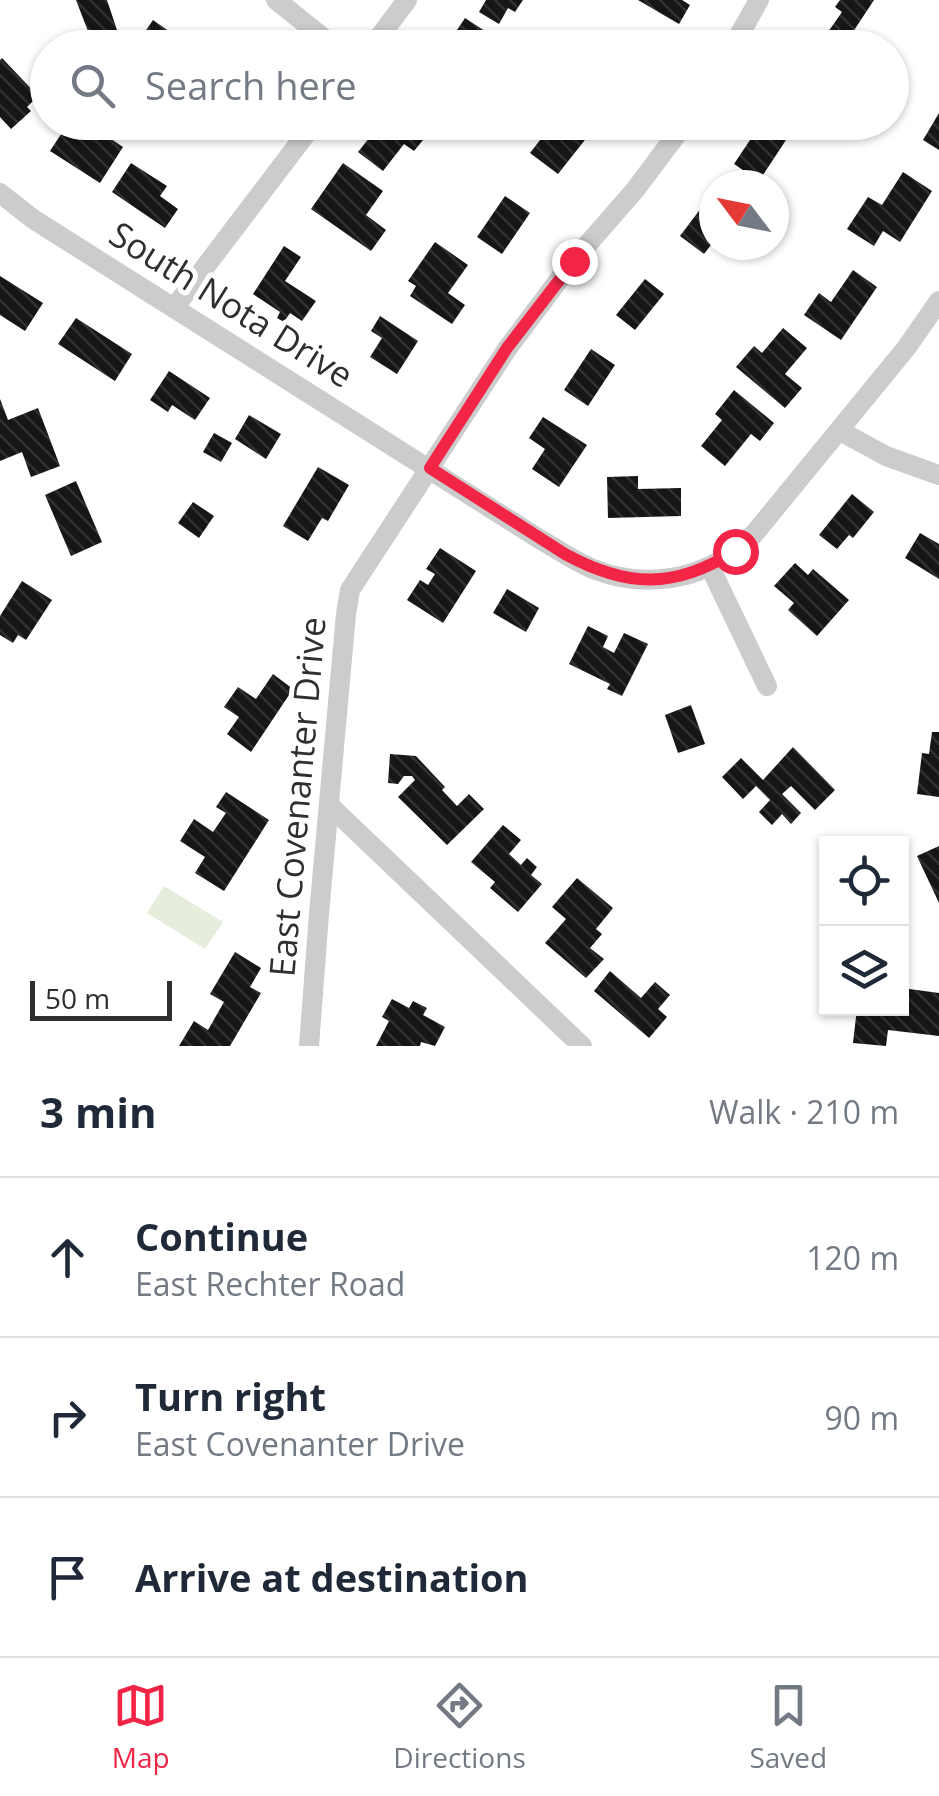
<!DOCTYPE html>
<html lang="en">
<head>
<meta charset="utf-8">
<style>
	body { margin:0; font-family:"Open Sans",sans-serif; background:#f2f2f3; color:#1f2937 }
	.controls { position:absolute; right:30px; bottom:30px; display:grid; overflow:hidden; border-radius:0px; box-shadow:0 2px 8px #0004 }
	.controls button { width:90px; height:90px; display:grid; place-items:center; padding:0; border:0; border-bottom:2px solid #e0e1e3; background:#fff; color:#1f2937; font:50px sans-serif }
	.compass { position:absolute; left:699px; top:170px; width:90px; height:90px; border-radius:50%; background:#fff; box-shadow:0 2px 8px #0004; rotate:302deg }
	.scale { position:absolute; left:30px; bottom:25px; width:142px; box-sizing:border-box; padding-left:10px; border:5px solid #2f2f2f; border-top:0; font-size:28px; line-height:35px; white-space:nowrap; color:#2f2f2f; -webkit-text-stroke:8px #fff; paint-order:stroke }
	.stop { position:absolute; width:30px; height:30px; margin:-22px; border:8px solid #f22547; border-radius:50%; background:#fff }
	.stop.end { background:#f22547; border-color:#fff; box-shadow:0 2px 10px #0008 }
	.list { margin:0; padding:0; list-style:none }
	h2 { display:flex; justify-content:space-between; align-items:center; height:130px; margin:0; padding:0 40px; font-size:42px }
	h2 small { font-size:32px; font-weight:400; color:#747a83 }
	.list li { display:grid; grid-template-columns:65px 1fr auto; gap:30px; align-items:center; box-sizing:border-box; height:160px; padding:0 40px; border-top:2px solid #e0e1e3 }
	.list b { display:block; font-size:38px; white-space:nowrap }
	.list p { margin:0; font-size:32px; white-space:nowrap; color:#747a83 }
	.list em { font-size:32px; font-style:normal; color:#747a83 }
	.icon { flex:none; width:55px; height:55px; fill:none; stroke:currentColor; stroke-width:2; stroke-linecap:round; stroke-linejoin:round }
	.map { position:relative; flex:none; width:939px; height:1046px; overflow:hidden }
	.search { position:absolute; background:#fff; box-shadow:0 2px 8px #0004; left:30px; right:30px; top:30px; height:110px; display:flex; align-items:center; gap:25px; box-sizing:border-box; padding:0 35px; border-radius:55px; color:#747a83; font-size:38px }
	.sheet { height:610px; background:#fff }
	nav { display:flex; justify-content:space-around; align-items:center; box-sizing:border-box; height:140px; border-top:2px solid #e0e1e3; background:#fff; font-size:28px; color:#747a83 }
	nav a { display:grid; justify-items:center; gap:5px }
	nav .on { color:#f22547 }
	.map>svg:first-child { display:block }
	.pitch { fill:#e7eddc }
	.building { fill:url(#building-back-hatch) }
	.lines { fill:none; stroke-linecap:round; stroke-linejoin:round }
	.minor { stroke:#ccc; stroke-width:20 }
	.route { stroke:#f22547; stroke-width:12 }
	.labels { text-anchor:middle; stroke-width:10; stroke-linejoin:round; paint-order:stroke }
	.street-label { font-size:35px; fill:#2f2f2f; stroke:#fff }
</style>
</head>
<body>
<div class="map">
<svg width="939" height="1046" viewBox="0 0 939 1046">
	<defs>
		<pattern id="building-back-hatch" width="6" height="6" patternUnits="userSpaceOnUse" patternTransform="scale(2.5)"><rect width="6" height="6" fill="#161616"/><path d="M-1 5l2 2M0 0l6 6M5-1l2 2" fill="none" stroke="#303030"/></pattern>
	</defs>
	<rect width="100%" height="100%" fill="#fff"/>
	<!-- pitch -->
	<path class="pitch" d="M 164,886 L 223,922 L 205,949 L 147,913 Z"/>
	<!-- building -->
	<g class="building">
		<path d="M 76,0 L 107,0 L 117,30 L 91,39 Z"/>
		<path d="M 486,0 L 523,0 L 515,12 L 508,8 L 499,24 L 479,12 Z"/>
		<path d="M 638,0 L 682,0 L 690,5 L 679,24 Z"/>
		<path d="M 840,0 L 874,0 L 845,44 L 828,32 L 842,12 L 835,7 Z"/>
		<path d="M 465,18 L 491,35 L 483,48 L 438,48 L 446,35 L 451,39 Z"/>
		<path d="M 153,20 L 193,48 L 134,48 Z"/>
		<path d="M 626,36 L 644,48 L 618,48 Z"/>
		<path d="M 2,58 L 38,96 L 27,107 L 31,111 L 11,129 L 0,117 L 0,60 Z"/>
		<path d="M 939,113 L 939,150 L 923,140 Z"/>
		<path d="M 69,122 L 95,138 L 99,131 L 123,147 L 100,183 L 50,151 Z"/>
		<path d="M 370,122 L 414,122 L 428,134 L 414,151 L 404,144 L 383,171 L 358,152 L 377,128 Z"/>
		<path d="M 554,122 L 581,122 L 592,131 L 558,174 L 530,153 Z"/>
		<path d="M 762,122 L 767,122 L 788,137 L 759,181 L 734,164 Z"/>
		<path d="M 131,163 L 167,186 L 160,196 L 178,209 L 165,228 L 112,192 Z"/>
		<path d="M 343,163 L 383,191 L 366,215 L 386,230 L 371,251 L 311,209 Z"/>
		<path d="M 903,172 L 932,191 L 900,242 L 883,231 L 874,246 L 847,229 L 868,197 L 882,205 Z"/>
		<path d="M 714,191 L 714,241 L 704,254 L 680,236 Z"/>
		<path d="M 505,196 L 530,213 L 502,254 L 477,237 Z"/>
		<path d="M 435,242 L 468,265 L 448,293 L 465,305 L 452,324 L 410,296 L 416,286 L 408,281 Z"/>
		<path d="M 284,246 L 301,257 L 285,281 L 316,301 L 302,321 L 290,313 L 284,322 L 277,318 L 280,312 L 253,294 Z"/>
		<path d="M 853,270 L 877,287 L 841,340 L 804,315 L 819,293 L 831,302 Z"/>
		<path d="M 0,276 L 43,303 L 25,331 L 0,315 Z"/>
		<path d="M 645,279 L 664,294 L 635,330 L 616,315 Z"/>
		<path d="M 380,316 L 418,341 L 397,374 L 370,357 L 382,338 L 371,331 Z"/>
		<path d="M 76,318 L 132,354 L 115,381 L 58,344 Z"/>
		<path d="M 783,328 L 807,348 L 785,374 L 802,388 L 785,408 L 736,367 L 754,346 L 762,353 Z"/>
		<path d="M 591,349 L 615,365 L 588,406 L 564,390 Z"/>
		<path d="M 169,371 L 210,398 L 195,420 L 172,405 L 168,412 L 150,400 Z"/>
		<path d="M 734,390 L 774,423 L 760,441 L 751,434 L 725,466 L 701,446 L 722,420 L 715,414 Z"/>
		<path d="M 0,399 L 8,420 L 38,408 L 60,466 L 31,477 L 22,452 L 0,461 Z"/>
		<path d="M 249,415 L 281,434 L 266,459 L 235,439 Z"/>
		<path d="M 543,417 L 587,445 L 559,487 L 532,469 L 545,449 L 529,438 Z"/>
		<path d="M 214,433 L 232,443 L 221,462 L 203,452 Z"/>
		<path d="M 318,467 L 349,485 L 328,521 L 322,518 L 308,541 L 283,526 Z"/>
		<path d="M 638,476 L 638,489 L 681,488 L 681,516 L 608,518 L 607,477 Z"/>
		<path d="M 76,481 L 102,542 L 71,556 L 45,495 Z"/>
		<path d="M 852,494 L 874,512 L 853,538 L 849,535 L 837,549 L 819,535 Z"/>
		<path d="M 193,502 L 214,516 L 199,538 L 178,523 Z"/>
		<path d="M 920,533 L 939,544 L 939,579 L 905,558 Z"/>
		<path d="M 440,548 L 476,571 L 443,623 L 407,600 L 420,580 L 428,585 L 435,574 L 426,569 Z"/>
		<path d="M 795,563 L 808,575 L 813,569 L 849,600 L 817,636 L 788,610 L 794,603 L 774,586 Z"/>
		<path d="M 22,581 L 52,600 L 26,640 L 18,635 L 13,643 L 0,635 L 0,616 Z"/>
		<path d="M 507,589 L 539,608 L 526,632 L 493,613 Z"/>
		<path d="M 588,626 L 608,636 L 603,647 L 614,653 L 624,633 L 648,644 L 622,696 L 607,689 L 610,684 L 569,664 Z"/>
		<path d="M 273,674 L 293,689 L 251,752 L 227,734 L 239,717 L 224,707 L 238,687 L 256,699 Z"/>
		<path d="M 691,705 L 705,744 L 678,753 L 665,715 Z"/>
		<path d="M 932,732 L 939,732 L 939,797 L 917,794 L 922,753 L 929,754 Z"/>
		<path d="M 793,747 L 835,790 L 815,810 L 791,786 L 782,794 L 801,813 L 791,824 L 782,814 L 772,825 L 759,812 L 770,800 L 756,786 L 743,799 L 722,777 L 741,758 L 763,780 Z"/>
		<path d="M 390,754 L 416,756 L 445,787 L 442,790 L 457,806 L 469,794 L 484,809 L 447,845 L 398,797 L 415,780 L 412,776 L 404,776 L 398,784 L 388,783 Z"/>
		<path d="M 226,792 L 269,820 L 224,891 L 195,873 L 205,857 L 180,841 L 194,819 L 213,832 L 226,813 L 216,807 Z"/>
		<path d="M 503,825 L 521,840 L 509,854 L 521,865 L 527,858 L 537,867 L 531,875 L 542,884 L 518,912 L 490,888 L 495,882 L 471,862 Z"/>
		<path d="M 939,846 L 939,903 L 917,856 Z"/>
		<path d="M 577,878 L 613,908 L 596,929 L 602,934 L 590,948 L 604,959 L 586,978 L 545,943 L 566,919 L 552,907 Z"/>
		<path d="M 235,952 L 261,968 L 250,987 L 261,993 L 230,1046 L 179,1046 L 194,1021 L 208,1030 L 224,1002 L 210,994 Z"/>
		<path d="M 610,971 L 641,998 L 655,982 L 670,995 L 658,1009 L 667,1017 L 649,1038 L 594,991 Z"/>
		<path d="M 902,988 L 939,993 L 939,1036 L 888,1030 L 886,1046 L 853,1043 L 857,1008 L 902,1008 Z"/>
		<path d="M 392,999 L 409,1008 L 413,1001 L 427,1008 L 423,1015 L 445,1027 L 435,1046 L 421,1042 L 420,1046 L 376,1046 L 389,1021 L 382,1017 Z"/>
	</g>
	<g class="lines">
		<!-- minor -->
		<g class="minor">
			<path d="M 276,0 L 336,48"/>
			<path d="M 371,48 L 407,0"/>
			<path d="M 732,48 L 759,0"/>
			<path d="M 0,193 L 33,219 L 541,540 C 559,550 577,563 596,570 C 631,584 676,583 710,566 C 727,558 741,545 754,534 L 907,347 L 939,301"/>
			<path d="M 174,308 L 315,122"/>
			<path d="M 840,431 L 886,456 L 939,475"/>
			<path d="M 710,567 L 767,686"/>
			<path d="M 329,805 L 582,1046"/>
			<path d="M 309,1046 L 319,914 L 346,614 L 350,590 L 507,349 L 573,261 L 635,190 L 686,122"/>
		</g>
	</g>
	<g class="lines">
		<!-- route -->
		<path class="route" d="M 574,261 L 507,348 L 430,468 L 565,554 C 627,588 675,589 735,551"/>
	</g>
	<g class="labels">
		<!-- street labels -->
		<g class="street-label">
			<text transform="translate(231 305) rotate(32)" y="12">South Nota Drive</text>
			<text transform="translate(298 797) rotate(-85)" y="12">East Covenanter Drive</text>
		</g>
	</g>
</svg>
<div class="controls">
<button><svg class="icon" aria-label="locate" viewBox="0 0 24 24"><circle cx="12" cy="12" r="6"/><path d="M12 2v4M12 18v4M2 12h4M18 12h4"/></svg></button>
<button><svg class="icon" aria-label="layers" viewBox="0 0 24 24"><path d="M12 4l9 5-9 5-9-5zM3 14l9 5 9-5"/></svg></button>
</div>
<svg class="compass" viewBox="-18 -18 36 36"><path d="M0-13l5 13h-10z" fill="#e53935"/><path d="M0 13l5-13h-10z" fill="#747a83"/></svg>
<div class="scale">50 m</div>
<div class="stop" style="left:735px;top:551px"></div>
<div class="stop end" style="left:574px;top:261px"></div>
<div class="search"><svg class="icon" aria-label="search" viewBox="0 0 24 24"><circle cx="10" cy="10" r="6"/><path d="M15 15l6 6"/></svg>Search here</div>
</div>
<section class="sheet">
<h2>3 min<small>Walk · 210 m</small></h2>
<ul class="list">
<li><svg class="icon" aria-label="ahead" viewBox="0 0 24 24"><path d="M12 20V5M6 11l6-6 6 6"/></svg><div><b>Continue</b><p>East Rechter Road</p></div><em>120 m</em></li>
<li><svg class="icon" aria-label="right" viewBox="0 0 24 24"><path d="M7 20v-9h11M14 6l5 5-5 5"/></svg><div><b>Turn right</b><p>East Covenanter Drive</p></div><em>90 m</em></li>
<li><svg class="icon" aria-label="arrive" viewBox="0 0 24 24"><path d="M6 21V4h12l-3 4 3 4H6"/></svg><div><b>Arrive at destination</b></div></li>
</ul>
</section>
<nav>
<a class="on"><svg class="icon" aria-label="map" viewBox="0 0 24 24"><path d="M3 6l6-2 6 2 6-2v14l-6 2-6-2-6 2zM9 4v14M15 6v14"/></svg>Map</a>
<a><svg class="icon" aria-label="directions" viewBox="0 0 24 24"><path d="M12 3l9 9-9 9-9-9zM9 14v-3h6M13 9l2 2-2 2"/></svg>Directions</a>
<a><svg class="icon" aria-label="saved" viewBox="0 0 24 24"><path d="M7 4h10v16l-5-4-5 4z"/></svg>Saved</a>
</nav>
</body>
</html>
